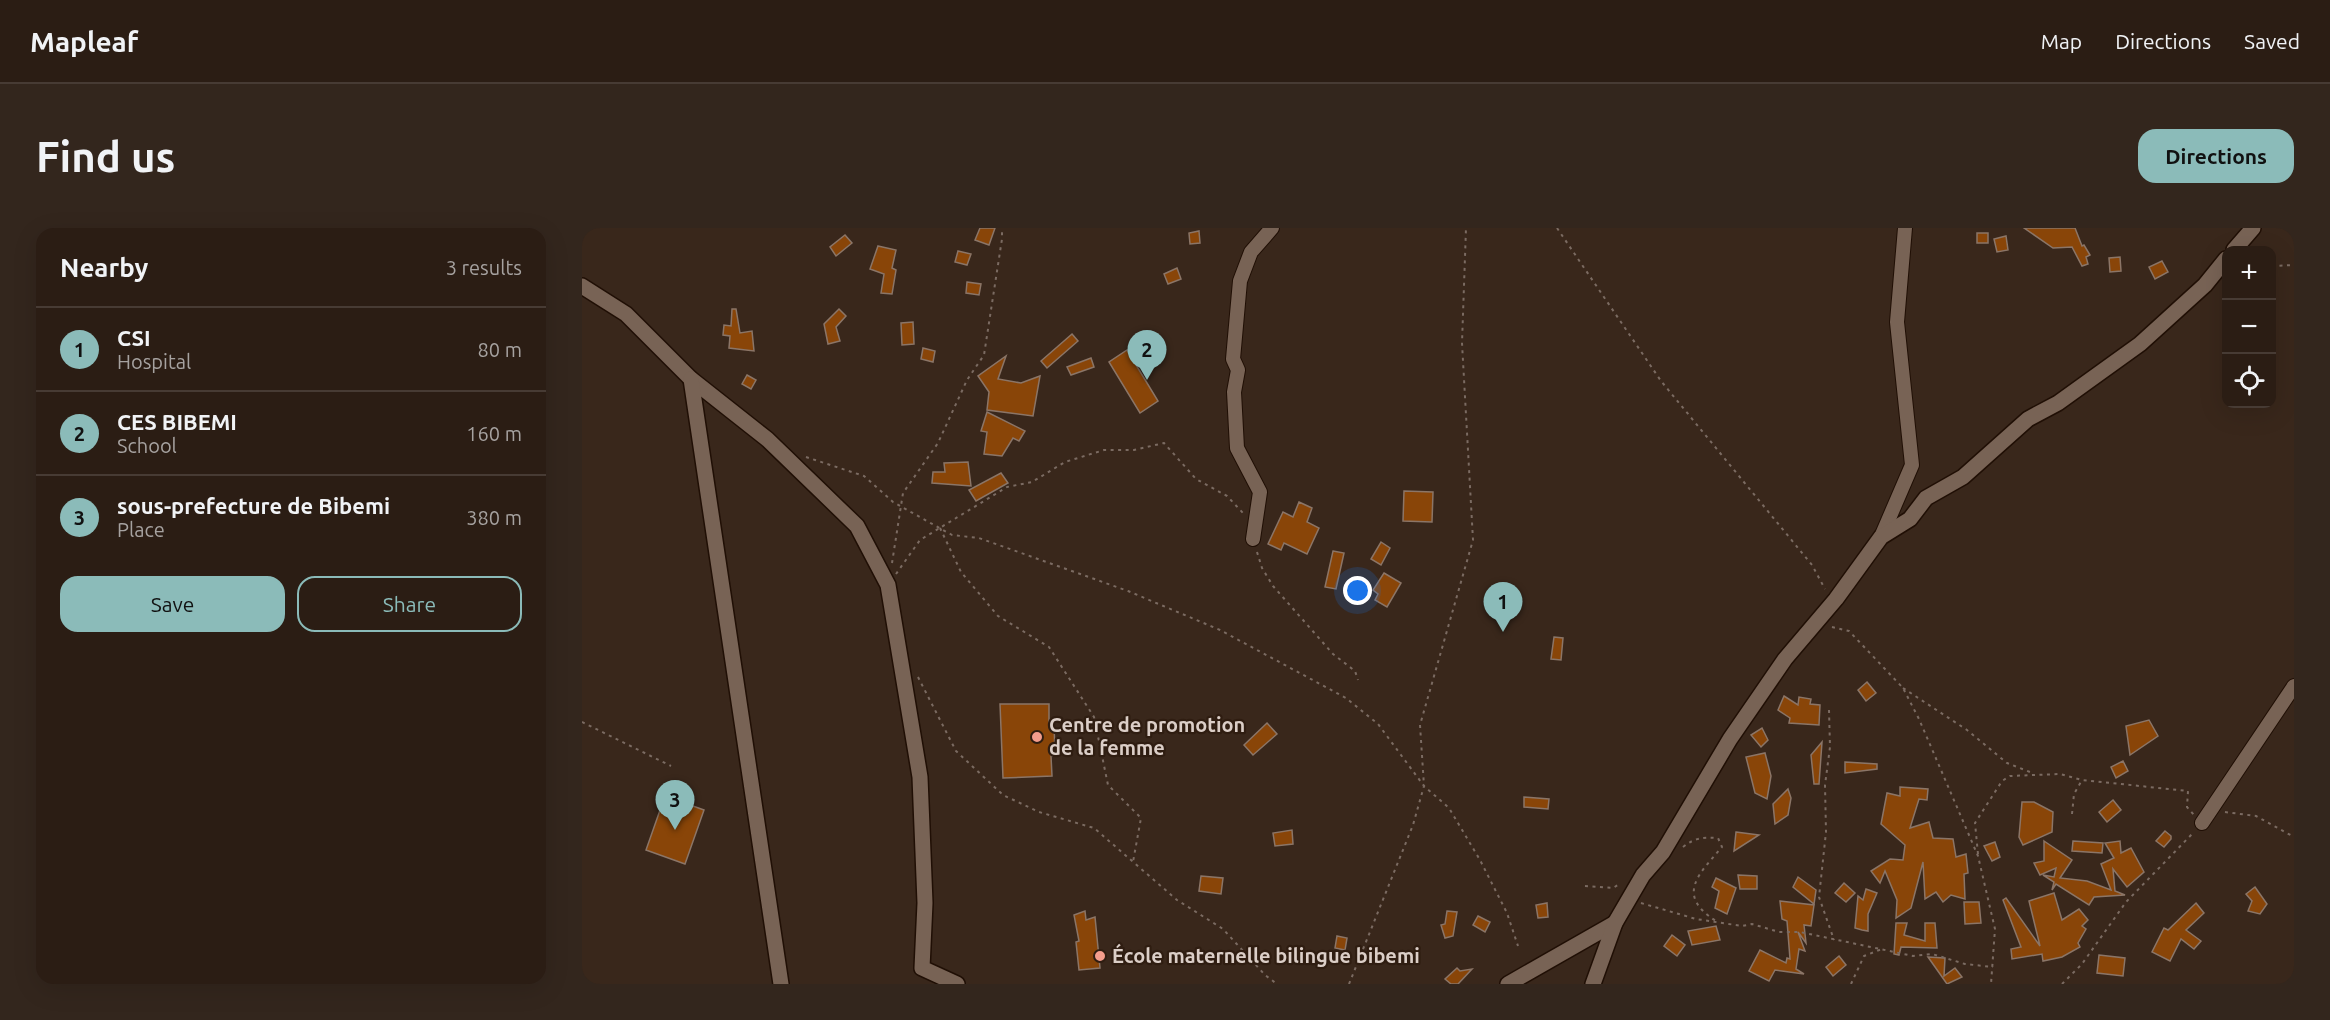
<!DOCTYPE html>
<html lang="en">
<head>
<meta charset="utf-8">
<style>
	body { margin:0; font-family:Ubuntu,sans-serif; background:#33261d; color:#f1f3f6 }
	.controls { position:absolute; right:18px; top:18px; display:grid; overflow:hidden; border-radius:12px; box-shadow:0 6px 24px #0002 }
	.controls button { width:54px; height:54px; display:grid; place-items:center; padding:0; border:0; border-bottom:2px solid #473b34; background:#2b1d14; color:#f1f3f6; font:30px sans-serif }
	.you { position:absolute; left:776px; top:363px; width:21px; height:21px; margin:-15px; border:4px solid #fff; border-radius:50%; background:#1a73e8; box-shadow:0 0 0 9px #1a73e833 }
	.badge { display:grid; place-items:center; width:39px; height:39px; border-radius:50%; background:#8bbbb9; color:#111; font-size:20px; font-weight:700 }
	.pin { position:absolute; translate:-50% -50px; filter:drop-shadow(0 2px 3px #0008) }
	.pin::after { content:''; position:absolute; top:32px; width:21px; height:18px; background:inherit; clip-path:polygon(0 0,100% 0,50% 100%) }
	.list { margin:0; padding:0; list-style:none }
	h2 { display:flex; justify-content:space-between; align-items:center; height:78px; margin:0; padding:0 24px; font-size:26px }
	h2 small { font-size:20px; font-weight:400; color:#a6a2a0 }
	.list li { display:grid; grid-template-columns:39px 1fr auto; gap:18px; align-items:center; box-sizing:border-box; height:84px; padding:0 24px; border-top:2px solid #473b34 }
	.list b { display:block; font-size:22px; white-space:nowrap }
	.list p { margin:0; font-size:20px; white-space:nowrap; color:#a6a2a0 }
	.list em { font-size:20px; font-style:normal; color:#a6a2a0 }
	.actions { display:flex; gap:12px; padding:18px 24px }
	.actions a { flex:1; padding:14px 0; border:2px solid #8bbbb9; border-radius:18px; text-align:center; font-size:21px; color:#8bbbb9 }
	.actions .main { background:#8bbbb9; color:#111 }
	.icon { flex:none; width:33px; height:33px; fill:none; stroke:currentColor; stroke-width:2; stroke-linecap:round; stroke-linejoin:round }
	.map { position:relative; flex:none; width:1712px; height:756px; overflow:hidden; border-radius:18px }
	header { display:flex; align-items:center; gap:36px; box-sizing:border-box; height:84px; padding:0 30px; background:#2b1d14; border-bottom:2px solid #473b34 }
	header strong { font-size:28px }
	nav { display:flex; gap:33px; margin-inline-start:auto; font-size:21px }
	.intro { display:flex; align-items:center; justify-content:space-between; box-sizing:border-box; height:144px; padding:0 36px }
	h1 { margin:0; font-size:42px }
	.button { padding:15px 27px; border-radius:18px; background:#8bbbb9; color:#111; font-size:21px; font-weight:700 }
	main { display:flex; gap:36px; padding:0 36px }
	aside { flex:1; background:#2b1d14; border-radius:18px; box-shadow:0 6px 24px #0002 }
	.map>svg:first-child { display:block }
	.building { fill:#894508; stroke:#8b7567; stroke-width:1.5 }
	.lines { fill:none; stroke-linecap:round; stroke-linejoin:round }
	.street-casing { stroke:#200f05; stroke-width:16 }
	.secondary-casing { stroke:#200f05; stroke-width:18 }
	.path { stroke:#7b6b62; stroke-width:2; stroke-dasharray:3 4.5; stroke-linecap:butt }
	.street { stroke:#786355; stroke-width:14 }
	.secondary { stroke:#786355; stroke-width:15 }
	.poi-dot { fill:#f49d8c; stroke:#2f1d11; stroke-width:2 }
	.labels { text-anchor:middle; stroke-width:4.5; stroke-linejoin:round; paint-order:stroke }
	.poi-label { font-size:20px; font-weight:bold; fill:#dbcec7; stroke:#2f1d11; text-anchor:start }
</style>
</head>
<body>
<header>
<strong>Mapleaf</strong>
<nav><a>Map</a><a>Directions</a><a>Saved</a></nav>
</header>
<div class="intro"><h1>Find us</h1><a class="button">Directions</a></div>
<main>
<aside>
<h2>Nearby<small>3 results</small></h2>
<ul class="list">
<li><span class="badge">1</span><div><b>CSI</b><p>Hospital</p></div><em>80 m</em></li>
<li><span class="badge">2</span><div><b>CES BIBEMI</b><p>School</p></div><em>160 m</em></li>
<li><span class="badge">3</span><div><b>sous-prefecture de Bibemi</b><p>Place</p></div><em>380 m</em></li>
</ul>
<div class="actions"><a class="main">Save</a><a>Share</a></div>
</aside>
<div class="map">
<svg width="1712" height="756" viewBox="0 0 1712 756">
	<rect width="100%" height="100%" fill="#39271b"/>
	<!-- building -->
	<g class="building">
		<path d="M 398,0 L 413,0 L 407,17 L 393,12 Z"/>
		<path d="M 1442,0 L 1493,0 L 1500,18 L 1502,17 L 1508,27 L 1504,29 L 1506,36 L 1500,38 L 1490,19 L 1471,20 Z"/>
		<path d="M 617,3 L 618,15 L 608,16 L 607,5 Z"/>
		<rect x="1395" y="5" width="11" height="10"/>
		<path d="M 263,7 L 270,15 L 254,28 L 248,19 Z"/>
		<path d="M 1424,8 L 1426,22 L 1415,24 L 1412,11 Z"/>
		<path d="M 296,18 L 314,22 L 310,40 L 314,42 L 310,66 L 299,65 L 302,46 L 288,41 Z"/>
		<path d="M 376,23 L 389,26 L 385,37 L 373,34 Z"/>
		<path d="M 1538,29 L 1539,43 L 1528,44 L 1527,30 Z"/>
		<path d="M 1580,33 L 1586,44 L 1573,51 L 1567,39 Z"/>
		<path d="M 595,40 L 599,51 L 586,56 L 582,46 Z"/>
		<path d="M 385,54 L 399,56 L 397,67 L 384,65 Z"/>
		<path d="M 150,81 L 154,81 L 158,105 L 170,103 L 172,123 L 147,120 L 148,108 L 141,107 L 142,97 L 149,98 Z"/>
		<path d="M 257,81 L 264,88 L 254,99 L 258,113 L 246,116 L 242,96 Z"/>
		<path d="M 331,94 L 332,116 L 320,117 L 319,95 Z"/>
		<path d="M 490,106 L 496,113 L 465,140 L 459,133 Z"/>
		<path d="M 341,120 L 353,123 L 351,134 L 339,131 Z"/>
		<path d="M 545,122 L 576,173 L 558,185 L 527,134 Z"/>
		<path d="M 424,128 L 416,151 L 439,155 L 458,148 L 451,188 L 405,182 L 407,164 L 396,148 Z"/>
		<path d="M 509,130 L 512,139 L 489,147 L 485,139 Z"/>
		<path d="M 165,147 L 174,152 L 169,161 L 160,156 Z"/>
		<path d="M 405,184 L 443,203 L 437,213 L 431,210 L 420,228 L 402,226 L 405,204 L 399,203 Z"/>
		<path d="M 386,234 L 389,258 L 350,255 L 351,244 L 363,244 L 362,235 Z"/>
		<path d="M 419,245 L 426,255 L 394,273 L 387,262 Z"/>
		<path d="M 822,263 L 851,264 L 850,294 L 821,293 Z"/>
		<path d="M 717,274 L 730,280 L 725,294 L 737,300 L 725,326 L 702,315 L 699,322 L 686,316 L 701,284 L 711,289 Z"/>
		<path d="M 799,314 L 808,320 L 799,337 L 789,331 Z"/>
		<path d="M 751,323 L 762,325 L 754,361 L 743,359 Z"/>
		<path d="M 802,345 L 819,355 L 805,379 L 793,372 L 796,366 L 791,362 Z"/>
		<path d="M 972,409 L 981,410 L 979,432 L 969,431 Z"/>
		<path d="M 1285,454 L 1294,465 L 1284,473 L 1276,462 Z"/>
		<path d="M 1202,468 L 1216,477 L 1217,469 L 1229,471 L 1228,476 L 1238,477 L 1237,497 L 1207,495 L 1208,490 L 1196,482 Z"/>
		<path d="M 418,476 L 467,476 L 467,494 L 472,494 L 473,528 L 469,528 L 470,548 L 421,550 Z"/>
		<path d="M 1567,492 L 1576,508 L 1548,527 L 1544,498 Z"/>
		<path d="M 685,495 L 695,506 L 671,527 L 662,517 Z"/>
		<path d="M 1180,500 L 1186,512 L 1179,519 L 1169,507 Z"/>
		<path d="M 1240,514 L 1237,556 L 1232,556 L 1229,527 Z"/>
		<path d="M 1183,525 L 1189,548 L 1185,571 L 1173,565 L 1164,529 Z"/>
		<path d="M 1541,533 L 1546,543 L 1534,550 L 1529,539 Z"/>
		<path d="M 1263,534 L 1295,536 L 1295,541 L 1263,545 Z"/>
		<path d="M 1318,559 L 1346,561 L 1345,572 L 1337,571 L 1328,600 L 1347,594 L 1351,610 L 1371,611 L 1374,629 L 1384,626 L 1386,645 L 1382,646 L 1383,671 L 1369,667 L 1361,674 L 1354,664 L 1343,671 L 1341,634 L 1329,680 L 1314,690 L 1315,672 L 1303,643 L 1298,655 L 1289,643 L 1308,631 L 1321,632 L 1323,617 L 1299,596 L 1305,565 L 1318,568 Z"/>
		<path d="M 1206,561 L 1209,570 L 1206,587 L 1193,596 L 1191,576 Z"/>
		<path d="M 83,568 L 122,582 L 103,636 L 64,622 Z"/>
		<path d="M 942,569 L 967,571 L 966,581 L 942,579 Z"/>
		<path d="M 1531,572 L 1539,582 L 1525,594 L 1517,584 Z"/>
		<path d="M 1440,574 L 1452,574 L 1471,584 L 1470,604 L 1441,617 L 1437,609 Z"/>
		<path d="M 710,602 L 711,616 L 693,618 L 691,605 Z"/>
		<path d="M 1583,603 L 1589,608 L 1589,611 L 1582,619 L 1574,613 Z"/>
		<path d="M 1154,604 L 1177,607 L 1152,623 Z"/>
		<path d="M 1462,613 L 1490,632 L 1478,650 L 1505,653 L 1529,662 L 1519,636 L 1532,630 L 1523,615 L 1538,613 L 1539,625 L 1549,620 L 1562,644 L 1545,659 L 1531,641 L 1533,663 L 1543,667 L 1512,669 L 1507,677 L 1474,656 L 1470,662 L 1472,654 L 1461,647 L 1472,649 L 1474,640 L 1458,647 L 1452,635 L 1462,633 Z"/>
		<path d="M 1491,613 L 1521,615 L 1520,625 L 1490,623 Z"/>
		<path d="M 1413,614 L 1418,629 L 1410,633 L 1402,618 Z"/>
		<path d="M 1156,647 L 1175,648 L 1175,661 L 1158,661 Z"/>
		<path d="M 619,648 L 641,650 L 639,666 L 617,663 Z"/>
		<path d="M 1216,649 L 1234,662 L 1232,676 L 1211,659 Z"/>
		<path d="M 1134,650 L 1154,660 L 1145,686 L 1133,680 L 1137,663 L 1130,659 Z"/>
		<path d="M 1262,655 L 1273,665 L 1264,674 L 1253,665 Z"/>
		<path d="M 1673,659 L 1685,676 L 1678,686 L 1666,683 L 1670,673 L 1664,666 Z"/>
		<path d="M 1284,661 L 1295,665 L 1286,686 L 1286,703 L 1280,702 L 1273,700 L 1276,668 L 1281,672 Z"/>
		<path d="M 1472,665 L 1480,692 L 1497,681 L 1506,692 L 1500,698 L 1504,701 L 1496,715 L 1498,719 L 1480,729 L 1461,733 L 1460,726 L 1430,731 L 1429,721 L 1439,719 L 1421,672 L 1424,670 L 1458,718 L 1447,673 Z"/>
		<path d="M 1198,673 L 1232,677 L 1229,698 L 1222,697 L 1224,715 L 1216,704 L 1223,723 L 1217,721 L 1214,741 L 1222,746 L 1193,742 L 1187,753 L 1167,743 L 1178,722 L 1204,735 L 1205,730 L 1208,731 L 1205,693 L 1200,691 Z"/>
		<path d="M 1382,674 L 1397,674 L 1399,695 L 1383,696 Z"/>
		<path d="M 965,675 L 966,689 L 956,690 L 954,677 Z"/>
		<path d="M 1614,675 L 1622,685 L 1604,702 L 1619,713 L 1612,721 L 1599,711 L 1588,733 L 1570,724 L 1582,700 L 1586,702 Z"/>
		<path d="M 503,683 L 504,692 L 513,689 L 518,740 L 497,742 L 494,714 L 497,713 L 492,687 Z"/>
		<path d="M 865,683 L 875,684 L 871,708 L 863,710 L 859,697 L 863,696 Z"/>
		<path d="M 896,688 L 908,694 L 903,704 L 891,697 Z"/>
		<path d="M 1314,695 L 1325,695 L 1322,707 L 1343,713 L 1343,695 L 1353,695 L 1355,720 L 1319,719 L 1317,727 L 1312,726 Z"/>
		<path d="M 1134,698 L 1138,712 L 1110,717 L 1106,703 Z"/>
		<path d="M 1090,707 L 1103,717 L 1095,728 L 1082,718 Z"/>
		<path d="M 755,708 L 765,710 L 763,722 L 753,720 Z"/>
		<path d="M 1517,727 L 1543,730 L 1541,748 L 1515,745 Z"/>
		<path d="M 1257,728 L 1264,737 L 1251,748 L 1244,739 Z"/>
		<path d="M 1346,729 L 1363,730 L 1362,748 L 1373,740 L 1380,749 L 1365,756 Z"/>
		<path d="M 875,740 L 878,743 L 890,741 L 876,756 L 869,756 L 863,751 Z"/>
	</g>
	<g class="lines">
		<!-- street casing -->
		<g class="street-casing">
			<g id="street">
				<path d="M 1299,309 L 1330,237 L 1315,94 L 1323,0"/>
				<path d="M 671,311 L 678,264 L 655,220 L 652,164 L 656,142 L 651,131 L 658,53 L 669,24 L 690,0"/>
				<path d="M 1620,595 L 1712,458"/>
			</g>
		</g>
		<!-- secondary casing -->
		<g class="secondary-casing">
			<g id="secondary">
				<path d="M 1652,22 L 1671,0"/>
				<path d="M 0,58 L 44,86 L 109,151 L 185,211 L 275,298 L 306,357 L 338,549 L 343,675 L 340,740 L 375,756"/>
				<path d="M 109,151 L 199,756"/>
				<path d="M 926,756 L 1033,695"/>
				<path d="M 1011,756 L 1033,695 L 1061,647 L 1081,624 L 1148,511 L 1203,431 L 1254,371 L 1299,309 L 1328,291 L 1344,270 L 1381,249 L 1446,191 L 1476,175 L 1558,116 L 1623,57 L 1644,31"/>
			</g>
		</g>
		<!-- path -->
		<g class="path">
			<path d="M 975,0 L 1079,153 L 1230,337 L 1243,361"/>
			<path d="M 1690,38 L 1712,37"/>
			<path d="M 224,229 L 282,248 L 311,274 L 370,307 L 397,310 L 546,363 L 638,402 L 764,470 L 796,496 L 842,558 L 867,580 L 898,632 L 925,685 L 936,718"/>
			<path d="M 358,300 L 379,344 L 416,388 L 467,419 L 512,489 L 526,557 L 559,590 L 551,634"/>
			<path d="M 675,324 L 680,340 L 691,358 L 751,426 L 773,443 L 776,452"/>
			<path d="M 310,335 L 321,265 L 356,215 L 385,152 L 402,127 L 420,11 L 420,0"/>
			<path d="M 314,346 L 338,312 L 425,259 L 450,254 L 483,234 L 522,222 L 552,222 L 582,215 L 614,251 L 645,268 L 661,285"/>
			<path d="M 1250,399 L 1267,403 L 1321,460 L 1337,491 L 1396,628 L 1413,701 L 1409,756"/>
			<path d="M 336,449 L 374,523 L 421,567 L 457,584 L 512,600 L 595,672 L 641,701 L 683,747 L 695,756"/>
			<path d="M 1321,460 L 1385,502 L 1425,535 L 1448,544"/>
			<path d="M 1247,482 L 1248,519 L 1243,557 L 1244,604 L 1237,669 L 1252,712"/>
			<path d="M 0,494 L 89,538"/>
			<path d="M 1643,584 L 1674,588 L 1712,609"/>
			<path d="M 1490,586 L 1492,566 L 1500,552"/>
			<path d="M 1101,619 C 1112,610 1121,609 1136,610 L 1140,619 C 1117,646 1093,667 1134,693"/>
			<path d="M 1396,626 L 1393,595 L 1420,553 L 1428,548 L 1478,546 L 1500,552 L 1606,563 L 1605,579 L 1612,587"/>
			<path d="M 1003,658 L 1031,660 L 1039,655"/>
			<path d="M 1059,675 L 1114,691 L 1160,698 L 1170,696 L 1197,704 L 1218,704 L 1331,728 L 1350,726 L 1383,736 L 1411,739"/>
			<path d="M 767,756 L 831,597 L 842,558 L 838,497 L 891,312 L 880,115 L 884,0"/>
			<path d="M 1269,756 L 1282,728 L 1300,721"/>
			<path d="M 1480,756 L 1500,736 L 1544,674 L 1612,604"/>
		</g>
		<!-- street -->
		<use href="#street" class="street"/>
		<!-- secondary -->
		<use href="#secondary" class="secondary"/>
	</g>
	<!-- markers -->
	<g class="poi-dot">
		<circle cx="455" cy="509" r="6"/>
		<circle cx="518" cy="728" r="6"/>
	</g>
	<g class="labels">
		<!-- poi labels -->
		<g class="poi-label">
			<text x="467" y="504">Centre de promotion<tspan x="467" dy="23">de la femme</tspan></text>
			<text x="530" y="735">École maternelle bilingue bibemi</text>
		</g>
	</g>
</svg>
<div class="controls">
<button>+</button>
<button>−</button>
<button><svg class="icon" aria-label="locate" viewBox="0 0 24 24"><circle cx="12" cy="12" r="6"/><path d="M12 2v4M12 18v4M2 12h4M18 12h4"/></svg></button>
</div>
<div class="you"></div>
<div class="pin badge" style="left:921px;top:404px">1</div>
<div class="pin badge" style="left:565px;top:152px">2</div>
<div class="pin badge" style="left:93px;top:602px">3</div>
</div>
</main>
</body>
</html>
